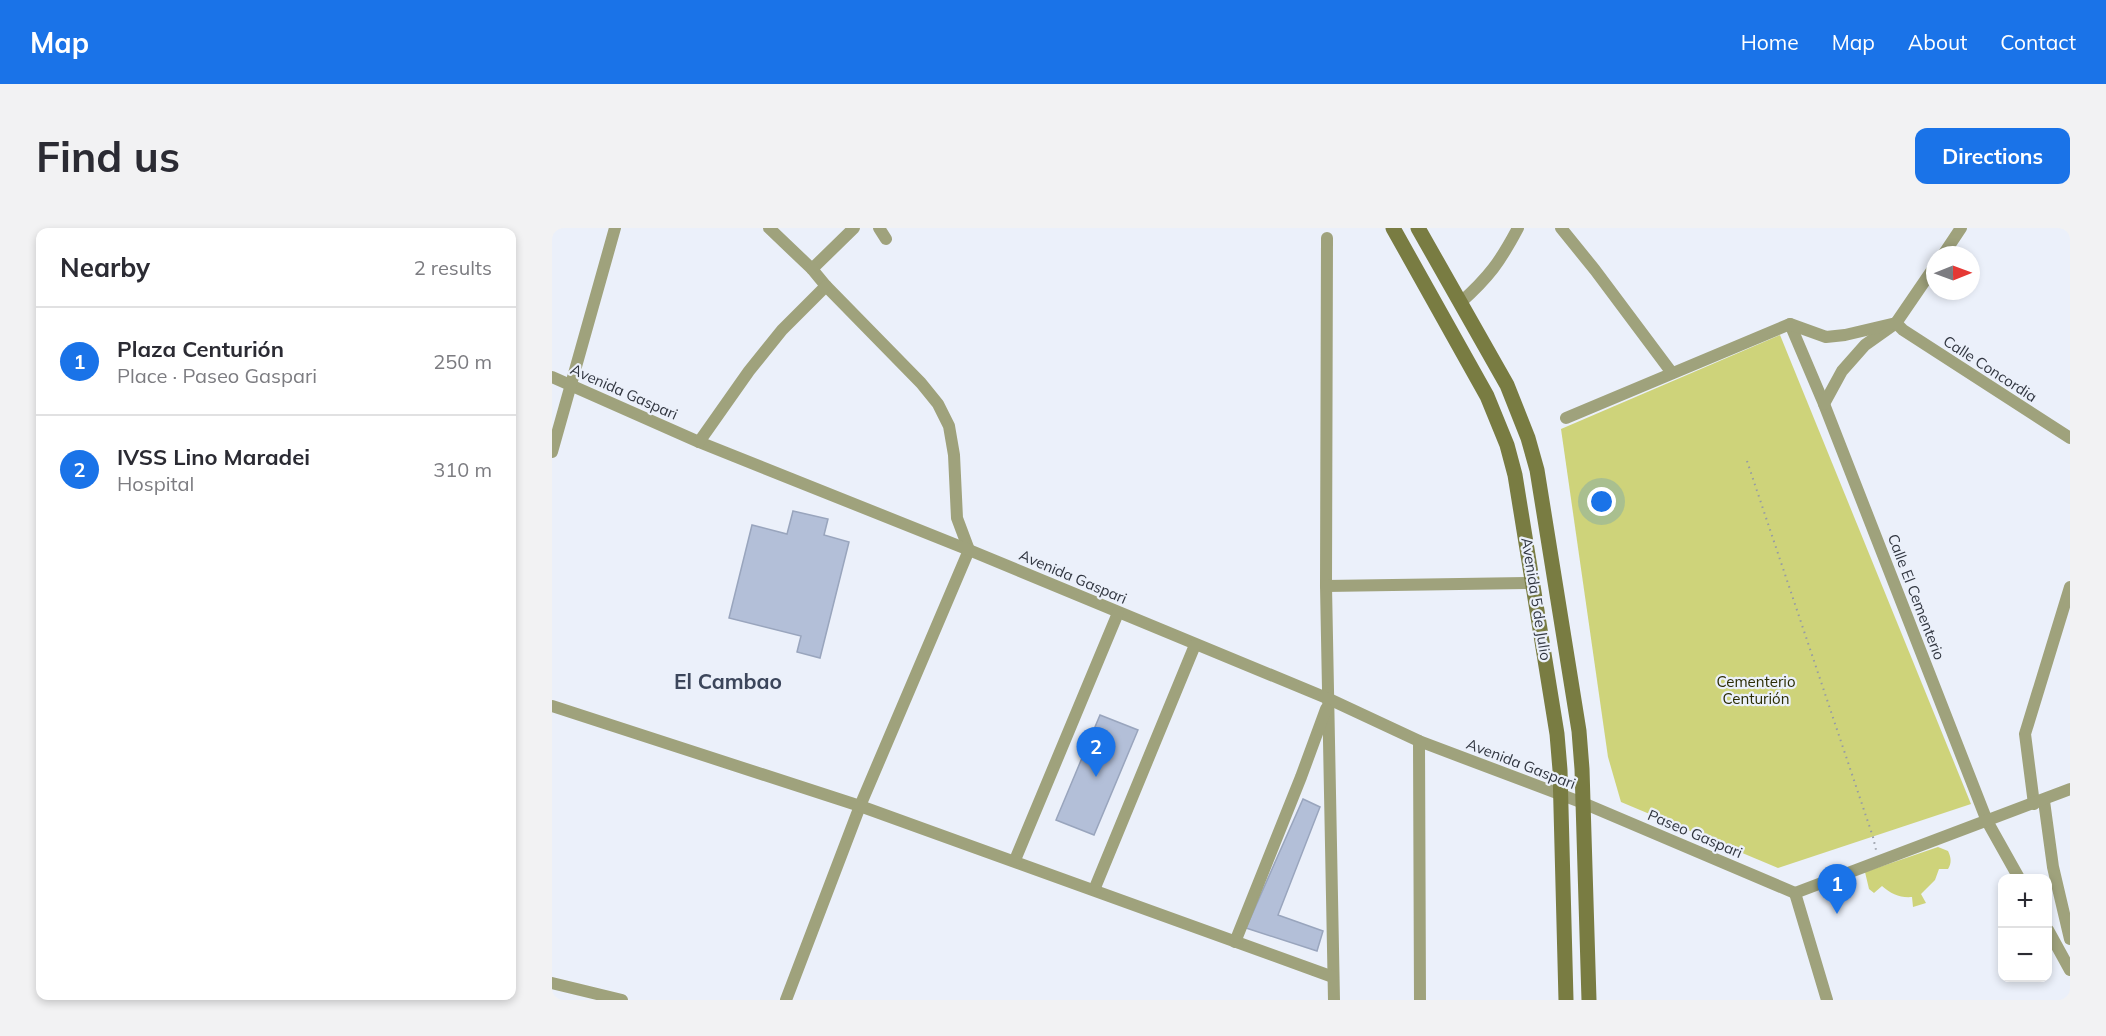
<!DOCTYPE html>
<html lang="en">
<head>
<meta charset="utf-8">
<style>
	body { margin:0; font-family:Mulish,sans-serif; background:#f2f2f3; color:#2b2b33 }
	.controls { position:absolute; right:18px; bottom:18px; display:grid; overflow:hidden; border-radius:12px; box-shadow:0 3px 9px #0003 }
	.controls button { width:54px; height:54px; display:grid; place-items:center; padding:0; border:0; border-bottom:2px solid #e1e1e2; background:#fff; color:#2b2b33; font:30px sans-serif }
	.compass { position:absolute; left:1374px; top:18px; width:54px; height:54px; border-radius:50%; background:#fff; box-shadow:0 3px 9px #0003; rotate:89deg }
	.you { position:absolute; left:1050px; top:274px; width:21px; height:21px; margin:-15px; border:4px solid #fff; border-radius:50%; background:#1a73e8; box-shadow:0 0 0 9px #1a73e833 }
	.badge { display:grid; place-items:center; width:39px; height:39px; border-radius:50%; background:#1a73e8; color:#fff; font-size:20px; font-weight:700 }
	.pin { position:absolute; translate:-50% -50px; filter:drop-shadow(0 2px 3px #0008) }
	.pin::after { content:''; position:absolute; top:32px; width:21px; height:18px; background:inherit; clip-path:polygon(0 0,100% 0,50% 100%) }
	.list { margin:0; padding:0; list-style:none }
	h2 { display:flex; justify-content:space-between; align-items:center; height:78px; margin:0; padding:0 24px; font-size:26px }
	h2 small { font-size:20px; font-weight:400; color:#7c7c81 }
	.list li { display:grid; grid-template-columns:39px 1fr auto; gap:18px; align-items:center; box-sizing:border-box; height:108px; padding:0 24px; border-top:2px solid #e1e1e2 }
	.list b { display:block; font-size:22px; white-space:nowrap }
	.list p { margin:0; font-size:20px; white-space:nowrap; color:#7c7c81 }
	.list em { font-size:20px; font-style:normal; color:#7c7c81 }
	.map { position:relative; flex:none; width:1518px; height:772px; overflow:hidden; border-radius:12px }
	header { display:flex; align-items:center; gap:36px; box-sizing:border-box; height:84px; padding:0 30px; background:#1a73e8; color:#fff }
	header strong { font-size:28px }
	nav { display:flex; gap:33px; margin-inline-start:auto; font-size:21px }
	.intro { display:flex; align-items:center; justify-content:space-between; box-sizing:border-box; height:144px; padding:0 36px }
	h1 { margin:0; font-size:42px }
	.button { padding:15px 27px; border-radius:12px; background:#1a73e8; color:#fff; font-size:21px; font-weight:700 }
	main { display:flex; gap:36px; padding:0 36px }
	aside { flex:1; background:#fff; border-radius:12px; box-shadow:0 3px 9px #0003 }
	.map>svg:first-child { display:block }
	.green { fill:#ced37a }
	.building { fill:#b3bfd8; stroke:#99a5bd; stroke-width:1.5 }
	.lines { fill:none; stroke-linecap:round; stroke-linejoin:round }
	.path { stroke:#969ba5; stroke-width:2; stroke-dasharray:1.5 4.5; stroke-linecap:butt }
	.street { stroke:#9fa27c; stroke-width:12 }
	.secondary { stroke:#797c42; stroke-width:15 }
	.labels { text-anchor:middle; stroke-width:4.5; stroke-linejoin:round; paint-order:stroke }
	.street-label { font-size:15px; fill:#313640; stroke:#ebf0fa }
	.park-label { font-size:15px; fill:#2b2c03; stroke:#ebf0fa }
	.district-label { font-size:21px; font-weight:bold; fill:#3c465b; stroke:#ebf0fa }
</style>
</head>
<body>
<header>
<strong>Map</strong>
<nav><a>Home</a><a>Map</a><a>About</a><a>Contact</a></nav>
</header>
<div class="intro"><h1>Find us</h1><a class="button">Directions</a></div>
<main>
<aside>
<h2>Nearby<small>2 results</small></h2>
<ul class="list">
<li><span class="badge">1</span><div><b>Plaza Centurión</b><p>Place · Paseo Gaspari</p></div><em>250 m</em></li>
<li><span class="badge">2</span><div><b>IVSS Lino Maradei</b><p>Hospital</p></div><em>310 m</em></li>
</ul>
</aside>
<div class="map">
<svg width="1518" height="772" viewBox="0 0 1518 772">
	<rect width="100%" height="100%" fill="#ebf0fa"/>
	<!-- green -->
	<g class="green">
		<path d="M 1228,107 L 1419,576 L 1226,640 L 1069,574 L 1056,529 L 1009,201 Z"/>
		<path d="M 1386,619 L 1396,623 C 1399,629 1400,635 1396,641 L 1387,641 L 1383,652 L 1369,666 L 1374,675 L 1361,679 L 1360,669 C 1348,670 1339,666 1330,658 L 1322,665 L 1317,661 L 1313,644 Z"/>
	</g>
	<!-- building -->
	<g class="building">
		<path d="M 241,283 L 276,291 L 272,307 L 297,314 L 268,430 L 245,424 L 249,408 L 177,390 L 200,297 L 235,306 Z"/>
		<path d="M 548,487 L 586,502 L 542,607 L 504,592 Z"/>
		<path d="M 751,571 L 768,579 L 726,687 L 771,703 L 765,723 L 694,700 Z"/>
	</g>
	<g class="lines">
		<!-- path -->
		<path class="path" d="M 1195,233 L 1321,609 L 1324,622"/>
		<!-- street -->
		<g class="street">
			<path d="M 217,0 L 260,41 L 274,58 L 369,155 L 386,176 L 397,198 L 402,227 L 405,290 L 417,322 L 308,578 L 234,772"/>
			<path d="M 327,0 L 334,11"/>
			<path d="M 1009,0 L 1043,42 L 1120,145"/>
			<path d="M 775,10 L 774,358 L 782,772"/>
			<path d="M 1391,27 L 1409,0"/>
			<path d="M 260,41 L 302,0"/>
			<path d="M 908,75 C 937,49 948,34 966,0"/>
			<path d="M 1238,96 L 1272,176 L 1435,593 L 1467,650"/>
			<path d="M 0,149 L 147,214 L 417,322 L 777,471 L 867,513 L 1031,575 L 1243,665"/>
			<path d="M 1272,176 L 1290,143 L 1313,117 L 1344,95 L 1383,38"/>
			<path d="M 1014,190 L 1238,96 L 1274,109 L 1293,107 L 1344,95 L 1351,102 L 1518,210"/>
			<path d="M 147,214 L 197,143 L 230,102 L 274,58"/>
			<path d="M 0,224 L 63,0"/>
			<path d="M 774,358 L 982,355"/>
			<path d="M 0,478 L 308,578 L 781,749"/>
			<path d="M 867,513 L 868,772"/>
			<path d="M 1492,573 L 1501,639 L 1518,711"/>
			<path d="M 1482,576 L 1473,506 L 1518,359"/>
			<path d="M 463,632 L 566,385"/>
			<path d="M 542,662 L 643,417"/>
			<path d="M 1243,665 L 1518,561"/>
			<path d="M 1243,665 L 1275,772"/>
			<path d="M 1496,702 L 1518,742"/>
			<path d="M 683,714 L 749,549 L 774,481"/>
			<path d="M 0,755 L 70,772"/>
		</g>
		<!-- secondary -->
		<g class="secondary">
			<path d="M 841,0 L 935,168 L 955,217 L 963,247 L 1005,506 L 1008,542 L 1014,772"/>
			<path d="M 866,0 L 955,157 L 976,210 L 985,242 L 1027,503 L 1030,541 L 1037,772"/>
		</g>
	</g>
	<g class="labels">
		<!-- street labels -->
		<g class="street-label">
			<text transform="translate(1438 141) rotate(33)" y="5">Calle Concordia</text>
			<text transform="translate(72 164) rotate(24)" y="5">Avenida Gaspari</text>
			<text transform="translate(521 349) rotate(23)" y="5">Avenida Gaspari</text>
			<text transform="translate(1364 369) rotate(69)" y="5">Calle El Cementerio</text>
			<text transform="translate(984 371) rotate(81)" y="5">Avenida 5 de Julio</text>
			<text transform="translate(969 536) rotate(21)" y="5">Avenida Gaspari</text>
			<text transform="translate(1143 606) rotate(23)" y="5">Paseo Gaspari</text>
		</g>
		<!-- park labels -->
		<g class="park-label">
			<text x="1204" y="459">Cementerio<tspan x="1204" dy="17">Centurión</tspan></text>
		</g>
		<!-- district labels -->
		<g class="district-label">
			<text x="176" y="461">El Cambao</text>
		</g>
	</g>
</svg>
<div class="controls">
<button>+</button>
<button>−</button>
</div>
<svg class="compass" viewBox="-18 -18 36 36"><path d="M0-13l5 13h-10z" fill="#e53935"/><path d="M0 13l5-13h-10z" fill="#7c7c81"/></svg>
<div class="you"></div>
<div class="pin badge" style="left:1285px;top:686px">1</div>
<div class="pin badge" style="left:544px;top:549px">2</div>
</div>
</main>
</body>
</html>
